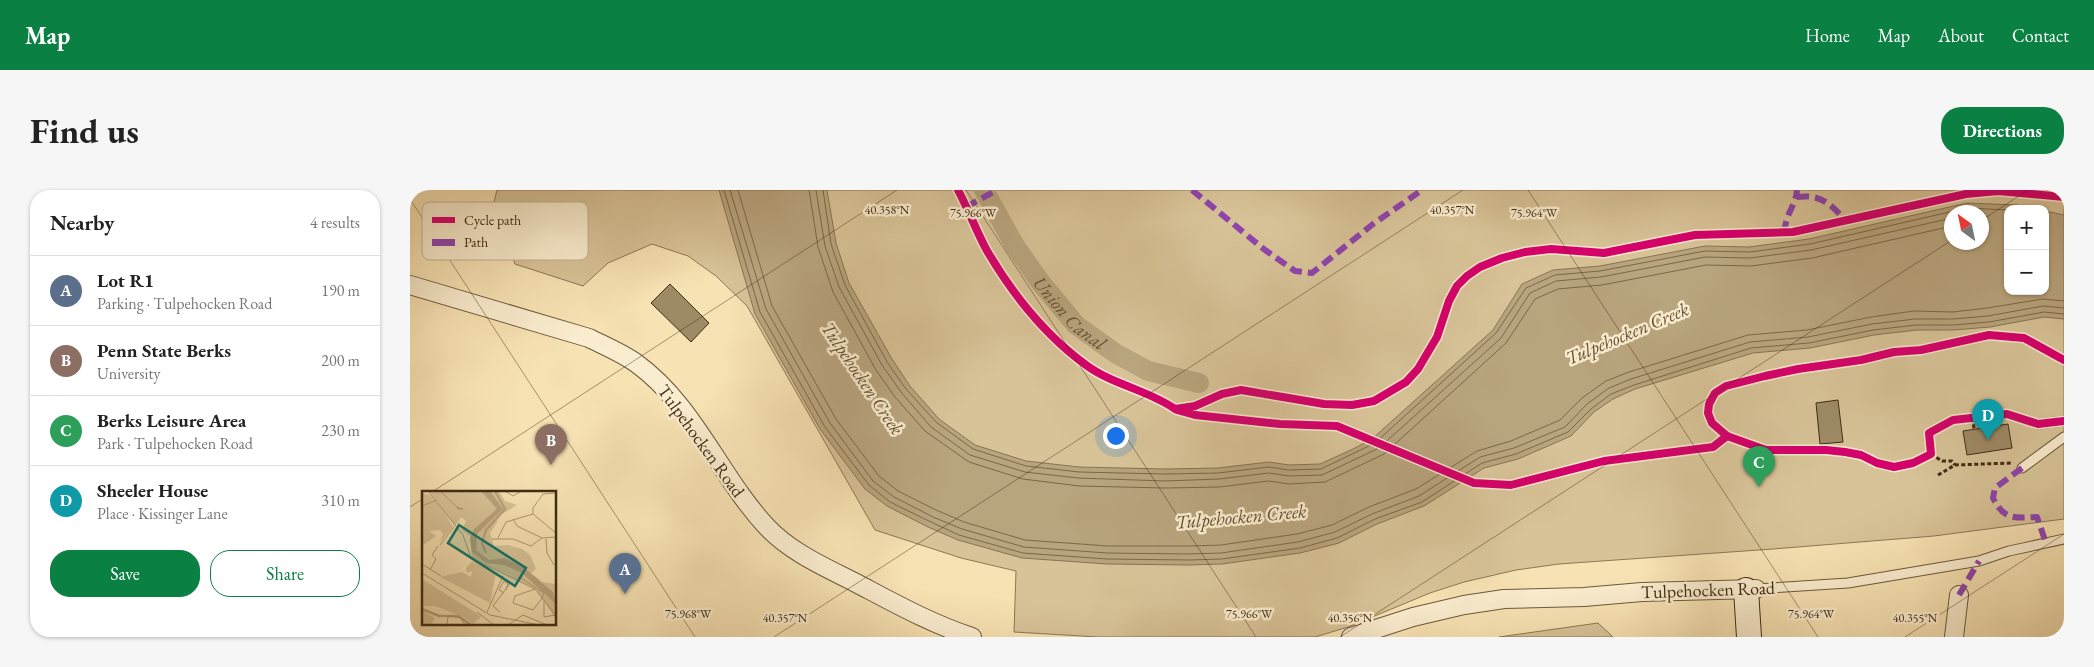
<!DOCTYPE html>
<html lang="en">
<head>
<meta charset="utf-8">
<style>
	body { margin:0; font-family:"EB Garamond",serif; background:#f6f6f6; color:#222 }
	.controls { position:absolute; right:15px; top:15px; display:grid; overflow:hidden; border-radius:10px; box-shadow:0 1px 4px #0004 }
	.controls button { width:45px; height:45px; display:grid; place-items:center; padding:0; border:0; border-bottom:1px solid #e0e0e0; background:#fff; color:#222; font:25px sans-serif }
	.compass { position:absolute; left:1534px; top:15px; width:45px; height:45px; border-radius:50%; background:#fff; box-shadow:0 1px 4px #0004; rotate:327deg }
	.you { position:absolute; left:705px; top:245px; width:18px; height:18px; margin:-12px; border:4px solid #fff; border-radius:50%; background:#1a73e8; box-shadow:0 0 0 8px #1a73e833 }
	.badge { display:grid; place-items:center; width:32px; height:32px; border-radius:50%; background:#0b8043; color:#fff; font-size:16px; font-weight:700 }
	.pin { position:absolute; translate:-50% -41px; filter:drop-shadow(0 1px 2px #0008) }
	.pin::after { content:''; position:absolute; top:26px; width:18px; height:15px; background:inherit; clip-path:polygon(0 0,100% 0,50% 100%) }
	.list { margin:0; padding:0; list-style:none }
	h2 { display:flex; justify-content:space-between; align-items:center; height:65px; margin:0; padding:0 20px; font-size:21px }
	h2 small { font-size:16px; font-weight:400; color:#767676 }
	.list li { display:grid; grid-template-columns:32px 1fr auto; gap:15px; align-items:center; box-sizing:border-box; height:70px; padding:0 20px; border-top:1px solid #e0e0e0 }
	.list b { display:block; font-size:19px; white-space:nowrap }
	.list p { margin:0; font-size:16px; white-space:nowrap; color:#767676 }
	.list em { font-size:16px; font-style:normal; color:#767676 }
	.actions { display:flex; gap:10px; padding:15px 20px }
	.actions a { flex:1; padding:11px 0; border:1px solid #0b8043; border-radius:20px; text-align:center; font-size:18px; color:#0b8043 }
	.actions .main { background:#0b8043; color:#fff }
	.map { position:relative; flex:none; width:1654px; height:447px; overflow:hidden; border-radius:20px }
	header { display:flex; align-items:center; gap:30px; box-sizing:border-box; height:70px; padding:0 25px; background:#0b8043; color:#fff }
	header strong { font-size:24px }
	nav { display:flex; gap:28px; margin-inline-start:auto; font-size:18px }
	.intro { display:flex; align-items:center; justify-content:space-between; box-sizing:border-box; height:120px; padding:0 30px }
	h1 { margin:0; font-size:35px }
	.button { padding:12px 22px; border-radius:20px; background:#0b8043; color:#fff; font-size:18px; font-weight:700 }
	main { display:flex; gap:30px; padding:0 30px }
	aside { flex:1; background:#fff; border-radius:20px; box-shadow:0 1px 4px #0004 }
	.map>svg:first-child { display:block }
	.green { fill:#d8c398; stroke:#8b7856; fill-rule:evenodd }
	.water { fill:#b8a47d; stroke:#877453; fill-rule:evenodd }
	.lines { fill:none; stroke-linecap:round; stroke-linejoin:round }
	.shore { stroke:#7b6848; stroke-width:1 }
	.canal { stroke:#b8a47d; stroke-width:20 }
	.building { fill:#9e8b66; stroke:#3e2c13 }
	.lane-casing { stroke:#6c5a3b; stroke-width:11 }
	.street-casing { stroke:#6c5a3b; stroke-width:20 }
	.secondary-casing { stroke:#3e2c13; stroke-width:26 }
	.path { stroke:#3e2c13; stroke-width:3; stroke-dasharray:4 2.5; stroke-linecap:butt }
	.lane { stroke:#faecce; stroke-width:9 }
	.street { stroke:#faecce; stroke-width:18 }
	.secondary { stroke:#faecce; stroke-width:24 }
	.quiet { stroke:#8e44ad; stroke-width:6; stroke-dasharray:12 6; stroke-linecap:butt }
	.cycleway-casing { stroke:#faecce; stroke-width:11 }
	.cycleway { stroke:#d6006c; stroke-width:8 }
	.ticks { fill:none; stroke:#3e2c13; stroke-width:1; stroke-opacity:0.45 }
	.labels { text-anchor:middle; stroke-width:5; stroke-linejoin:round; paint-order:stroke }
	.street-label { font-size:18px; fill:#3e2c13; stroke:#faecce }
	.water-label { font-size:19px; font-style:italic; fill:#635033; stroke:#faecce }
	.inset-river { fill:none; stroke:#b8a47d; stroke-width:2.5 }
	.inset-road { fill:none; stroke:#ad9973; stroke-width:1 }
	.view { fill:#0f766e; fill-opacity:0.15; stroke:#0f766e; stroke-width:2.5 }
	.inset-edge { fill:none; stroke:#3e2c13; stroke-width:2.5 }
	.key { fill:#faecce; stroke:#c2b296; stroke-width:1 }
	.key-label { font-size:14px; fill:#3e2c13 }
	.ticks-label { font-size:12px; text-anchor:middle; fill:#3e2c13; stroke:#faecce; stroke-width:5; stroke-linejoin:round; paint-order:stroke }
</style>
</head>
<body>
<header>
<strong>Map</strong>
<nav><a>Home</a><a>Map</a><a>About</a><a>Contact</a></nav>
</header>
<div class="intro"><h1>Find us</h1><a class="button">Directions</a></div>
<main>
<aside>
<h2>Nearby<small>4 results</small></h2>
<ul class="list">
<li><span class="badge" style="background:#5c6f8a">A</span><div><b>Lot R1</b><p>Parking · Tulpehocken Road</p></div><em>190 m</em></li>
<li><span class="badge" style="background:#8d6e63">B</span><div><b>Penn State Berks</b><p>University</p></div><em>200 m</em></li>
<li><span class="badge" style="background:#2e9e5b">C</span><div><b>Berks Leisure Area</b><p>Park · Tulpehocken Road</p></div><em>230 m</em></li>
<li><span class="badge" style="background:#0f9aa8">D</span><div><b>Sheeler House</b><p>Place · Kissinger Lane</p></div><em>310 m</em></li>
</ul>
<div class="actions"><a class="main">Save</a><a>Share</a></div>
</aside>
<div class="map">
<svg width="1654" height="447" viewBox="0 0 1654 447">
	<rect width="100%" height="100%" fill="#f7e2b3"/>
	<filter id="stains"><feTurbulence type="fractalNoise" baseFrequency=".004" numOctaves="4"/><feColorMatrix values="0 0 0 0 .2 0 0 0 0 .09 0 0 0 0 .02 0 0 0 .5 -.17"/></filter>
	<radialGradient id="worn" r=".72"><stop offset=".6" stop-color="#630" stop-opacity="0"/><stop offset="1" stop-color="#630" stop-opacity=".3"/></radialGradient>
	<!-- green -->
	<g class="green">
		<path d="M 87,0 L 1654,0 L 1654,329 L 1524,346 L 1363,359 L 1149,374 L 1106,380 L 1054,392 L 1020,403 L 938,437 L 905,447 L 688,447 L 604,442 L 606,381 L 551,368 L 465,340 L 337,116 L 306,86 L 278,66 L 242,54 L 198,73 L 173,96 L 105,74 L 83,16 ZM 1598,19 L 1635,19 L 1635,101 L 1598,101 ZM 1542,22 L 1572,22 L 1572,52 L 1542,52 Z"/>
		<path d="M 1188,433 L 1203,447 L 1089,447 Z"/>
	</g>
	<!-- water -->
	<path class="water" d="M 309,0 L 417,0 L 426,53 L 439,93 L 482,169 L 500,196 L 529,229 L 565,255 L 616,271 L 669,277 L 755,279 L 808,278 L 859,272 L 879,275 L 910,274 L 943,259 L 962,249 L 1083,140 L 1112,94 L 1143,80 L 1190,76 L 1295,56 L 1339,57 L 1399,49 L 1557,13 L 1607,15 L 1624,19 L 1598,19 L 1598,101 L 1635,101 L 1635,21 L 1654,25 L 1654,129 L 1634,127 L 1580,137 L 1543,140 L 1507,140 L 1464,145 L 1400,158 L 1343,163 L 1225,199 L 1203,209 L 1184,222 L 1161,246 L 1108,269 L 1074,278 L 1014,316 L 967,334 L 929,353 L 890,363 L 812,374 L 779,375 L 697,374 L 612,368 L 548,350 L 518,337 L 477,316 L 455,299 L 410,239 L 345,124 ZM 1542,22 L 1572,22 L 1572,52 L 1542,52 Z"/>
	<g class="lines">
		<!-- shore -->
		<g class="shore">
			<path d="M 314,0 L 350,122 L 415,237 L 459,295 L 480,312 L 521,332 L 549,345 L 613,363 L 697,369 L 779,370 L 812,369 L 890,358 L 927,348 L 965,329 L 1012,312 L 1072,273 L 1106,264 L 1158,242 L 1181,219 L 1201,204 L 1224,195 L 1341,158 L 1399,153 L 1463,140 L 1506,135 L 1543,135 L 1579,132 L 1634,122 L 1654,124"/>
			<path d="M 320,0 L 356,119 L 420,233 L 463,291 L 484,307 L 523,327 L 552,339 L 614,357 L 697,363 L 779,364 L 811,363 L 888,352 L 925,342 L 962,324 L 1009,306 L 1070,267 L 1104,258 L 1155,237 L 1177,214 L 1199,198 L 1221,189 L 1340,152 L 1398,147 L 1462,134 L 1505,129 L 1543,129 L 1578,126 L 1633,116 L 1654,118"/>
			<path d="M 328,0 L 362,116 L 426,229 L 469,286 L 488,301 L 526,320 L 554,332 L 615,350 L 698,356 L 778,356 L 811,355 L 887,344 L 922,335 L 959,317 L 1006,299 L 1067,261 L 1101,251 L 1150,230 L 1172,208 L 1196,191 L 1219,182 L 1338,145 L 1397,140 L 1461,127 L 1504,121 L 1543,122 L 1577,118 L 1633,109 L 1654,111"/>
			<path d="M 399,0 L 408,57 L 423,102 L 466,180 L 485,207 L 515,241 L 559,272 L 613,289 L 669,296 L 755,298 L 809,297 L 859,291 L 879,294 L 915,292 L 974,264 L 1096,153 L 1125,109 L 1148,99 L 1192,95 L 1296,75 L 1341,76 L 1402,68 L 1542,36"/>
			<path d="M 406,0 L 415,56 L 429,97 L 472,175 L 491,202 L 521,237 L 560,265 L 615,282 L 668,288 L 755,291 L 809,289 L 859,283 L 879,286 L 912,285 L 969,258 L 1091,148 L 1120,103 L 1146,91 L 1191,87 L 1295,67 L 1340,68 L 1401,60 L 1542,28"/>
			<path d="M 413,0 L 421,54 L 435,95 L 477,172 L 496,199 L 526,232 L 563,259 L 616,276 L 669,282 L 755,284 L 808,283 L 859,277 L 879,280 L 911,279 L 965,253 L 1086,143 L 1116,98 L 1145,85 L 1190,81 L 1295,61 L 1340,62 L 1400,54 L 1557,18 L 1598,20"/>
		</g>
		<!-- canal -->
		<path class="canal" id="s1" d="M 574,0 L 605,56 L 631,93 L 666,135 L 705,163 L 738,181 L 789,193"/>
	</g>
	<!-- building -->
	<g class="building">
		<path d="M 260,94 L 299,133 L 281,152 L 241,113 Z"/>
		<path d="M 1428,210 L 1433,252 L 1410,254 L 1406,213 Z"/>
		<path d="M 1598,234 L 1602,258 L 1557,265 L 1553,241 Z"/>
	</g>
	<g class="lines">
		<!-- lane casing -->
		<g class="lane-casing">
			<g id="lane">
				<path d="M 1628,234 L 1654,231"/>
				<path d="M 1612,278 L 1654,247"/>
				<path d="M 1346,399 L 1438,393 L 1569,371 L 1599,361 L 1654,349"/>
			</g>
		</g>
		<!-- street casing -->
		<g class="street-casing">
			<g id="street">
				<path d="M 0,95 L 179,148 C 195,156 212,163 226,173 C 284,215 309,285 356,336 C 381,363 417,378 448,394 C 486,414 522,434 562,447"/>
				<path d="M 941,447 L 1003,427 L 1054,415 L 1094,409 L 1174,407 L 1232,402 L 1346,399"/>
				<path d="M 1544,447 L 1549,405"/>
			</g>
		</g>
		<!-- secondary casing -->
		<g class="secondary-casing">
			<path id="secondary" d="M 1336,400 L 1339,447"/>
		</g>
		<!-- path -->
		<g class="path">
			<path d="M 548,0 C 558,19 566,40 576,59 C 601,102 635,145 676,175 C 703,195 738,200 765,219 L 785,216 L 812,204 L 831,200 L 914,214 L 942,215 L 964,211 L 996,192 L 1008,179 L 1027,147 L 1039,111 L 1047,96 L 1057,86 L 1070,77 L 1092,68 L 1115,62 L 1141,59 L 1194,63 L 1285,45 L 1383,42 L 1556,4 L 1588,1 L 1654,7"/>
			<path d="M 765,219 L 785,225 L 870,234 L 927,236 L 1064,293 L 1101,295 L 1194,271 L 1303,257 L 1317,246"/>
			<path d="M 1563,228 L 1564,240"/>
			<path d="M 1616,230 L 1597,224 L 1543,230 L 1519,243 L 1521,264 L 1503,273 L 1484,277 L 1467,273 L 1451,265 L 1435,262 L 1416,260 L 1356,260 L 1317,246 L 1302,233 L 1298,223 L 1299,214 L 1305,203 L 1316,196 L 1355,186 L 1388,179 L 1451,170 L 1484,162 L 1511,160 L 1579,145 L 1614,148 L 1654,170"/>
			<path d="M 1521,264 L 1532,271 L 1542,271 L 1545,275"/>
			<path d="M 1528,285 L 1545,275 L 1601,273"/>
		</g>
		<!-- lane -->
		<use href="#lane" class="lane"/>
		<!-- street -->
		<use href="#street" class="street"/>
		<!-- secondary -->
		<use href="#secondary" class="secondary"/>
		<!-- quiet -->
		<g class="quiet">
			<path d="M 782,0 L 855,60 L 885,81 L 902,83 L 963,34 L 1012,0"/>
			<path d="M 1387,7 C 1410,4 1420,13 1435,30"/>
			<path d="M 556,17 L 587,0"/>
			<path d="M 1375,43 C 1374,25 1386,16 1387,0"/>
			<path d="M 1612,278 L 1585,298 L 1583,308 C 1594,330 1604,328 1627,327 L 1636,353"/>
			<path d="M 1549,405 L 1569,371"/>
		</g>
		<!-- cycleway casing -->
		<g class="cycleway-casing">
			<g id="cycleway">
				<path d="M 548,0 C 558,19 566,40 576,59 C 601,102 635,145 676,175 C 703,195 738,200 765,219 L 785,216 L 812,204 L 831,200 L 914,214 L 942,215 L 964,211 L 996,192 L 1008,179 L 1027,147 L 1039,111 L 1047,96 L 1057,86 L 1070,77 L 1092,68 L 1115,62 L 1141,59 L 1194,63 L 1285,45 L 1383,42 L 1556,4 L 1588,1 L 1654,7"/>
				<path d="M 1654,170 L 1614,148 L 1579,145 L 1511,160 L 1484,162 L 1451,170 L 1388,179 L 1355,186 L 1316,196 L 1305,203 L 1299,214 L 1298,223 L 1302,233 L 1317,246 L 1356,260 L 1416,260 L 1435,262 L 1451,265 L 1467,273 L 1484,277 L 1503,273 L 1521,264 L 1519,243 L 1543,230 L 1597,224 L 1628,234 L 1654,231"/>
				<path d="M 767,220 L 785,225 L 870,234 L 927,236 L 1064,293 L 1101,295 L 1194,271 L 1303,257 L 1317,246"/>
			</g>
		</g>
		<!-- cycleway -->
		<use href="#cycleway" class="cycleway"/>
	</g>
	<!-- ticks -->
	<path class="ticks" d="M 556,0 L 846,447M 1118,0 L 1408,447M 0,9 L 285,447M 1572,30 L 1618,0M 22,302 L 487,0M 0,317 L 14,308M 364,447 L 1053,0M 930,447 L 1542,50M 1495,447 L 1654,344"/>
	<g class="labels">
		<!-- street labels -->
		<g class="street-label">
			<text transform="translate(291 251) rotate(54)" y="6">Tulpehocken Road</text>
			<text transform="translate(1298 400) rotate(-2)" y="6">Tulpehocken Road</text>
		</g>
		<!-- water labels -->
		<g class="water-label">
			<text dy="7" stroke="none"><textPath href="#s1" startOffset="151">Union Canal</textPath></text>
			<text transform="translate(1217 143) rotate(-23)" y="7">Tulpehocken Creek</text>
			<text transform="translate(453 188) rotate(56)" y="7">Tulpehocken Creek</text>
			<text transform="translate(831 326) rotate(-5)" y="7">Tulpehocken Creek</text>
		</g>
	</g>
	<!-- overview -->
	<g transform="translate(12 301)">
		<rect width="134" height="134" fill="#f7e2b3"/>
		<path d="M 7,0 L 77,0 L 83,10 L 95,14 L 72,28 L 76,30 L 68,42 L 72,55 L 86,54 L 100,58 L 108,64 L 114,78 L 109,82 L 120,91 L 134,93 L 134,128 L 114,98 L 50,67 L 48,45 L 40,39 L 44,30 L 39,26 L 33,35 ZM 0,2 L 8,4 L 20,17 L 31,36 L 18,51 L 21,43 L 18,39 L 7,40 L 14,45 L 0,55 ZM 50,70 L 74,82 L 68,112 L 18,86 L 40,81 L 49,86 L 50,80 L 45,82 L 44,77 ZM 0,88 L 54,122 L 59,126 L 51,133 L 41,126 L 13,115 L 0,115 ZM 0,119 L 13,127 L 9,134 L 0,134 Z" fill="#d8c398"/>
		<path d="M 59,0 L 68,0 L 81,18 L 55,43 L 54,59 L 67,69 L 82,67 L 100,75 L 131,101 L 134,113 L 100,82 L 82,74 L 64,72 L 50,61 L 48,48 L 52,38 L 75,18 Z" fill="#b8a47d"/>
		<path class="inset-river" d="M 64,62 L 60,52 L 64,39 L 83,18 L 73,0M 0,118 L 17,125 L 36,125 L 49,134"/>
		<path class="inset-road" d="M 6,0 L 41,44 L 49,67 L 113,98 L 134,125M 18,0 L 36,17 L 36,18 L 41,18 L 34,16M 83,0 L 91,5 L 100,0M 0,15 L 15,9M 111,23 L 111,17 L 121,3 L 134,2M 111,23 L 134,42M 91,28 L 95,35 L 120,47 L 134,46M 76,47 L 84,31 L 111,23M 70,48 L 91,48 L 109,55 L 120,47M 124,48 L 125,62 L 132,74M 18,54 L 32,36M 0,73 L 19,85M 8,79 L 14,68 L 10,64 L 16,55M 0,82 L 68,124 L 117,134M 97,86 L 122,102 L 120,106M 82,102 L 77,99 L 82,90 L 86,93 L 84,99M 122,110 L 122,126 L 133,124M 91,112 L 93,105 L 113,98M 91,112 L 111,119M 111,119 L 121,106M 55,121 L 72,134M 65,121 L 81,85M 78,121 L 71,115 L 89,91M 25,134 L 26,125 L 39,127 L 43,134M 86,134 L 101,124 L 125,134"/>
		<path class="view" d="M 37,34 L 104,77 L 93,95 L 26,52 Z"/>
		<rect width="134" height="134" class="inset-edge"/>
	</g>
	<!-- legend -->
	<rect x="12" y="12" width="166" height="58" rx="8" class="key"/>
	<rect x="22" y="27" width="23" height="6" fill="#d6006c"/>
	<rect x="22" y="49" width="23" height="7" fill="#8e44ad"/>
	<g class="key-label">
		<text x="54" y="35">Cycle path</text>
		<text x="54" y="57">Path</text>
	</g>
	<g class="ticks-label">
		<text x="477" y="24">40.358°N</text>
		<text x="1042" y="24">40.357°N</text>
		<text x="563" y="27">75.966°W</text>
		<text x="1124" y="27">75.964°W</text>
		<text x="278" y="428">75.968°W</text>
		<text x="839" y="428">75.966°W</text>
		<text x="1401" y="428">75.964°W</text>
		<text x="375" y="432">40.357°N</text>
		<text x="940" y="432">40.356°N</text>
		<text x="1505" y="432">40.355°N</text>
	</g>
	<rect width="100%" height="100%" filter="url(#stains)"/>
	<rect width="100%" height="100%" fill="url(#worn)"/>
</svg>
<div class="controls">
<button>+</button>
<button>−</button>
</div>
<svg class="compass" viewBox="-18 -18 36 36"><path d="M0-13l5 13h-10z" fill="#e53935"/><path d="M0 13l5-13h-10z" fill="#767676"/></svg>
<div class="you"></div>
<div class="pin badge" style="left:215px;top:404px;background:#5c6f8a">A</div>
<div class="pin badge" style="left:141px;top:275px;background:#8d6e63">B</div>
<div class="pin badge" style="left:1349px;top:297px;background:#2e9e5b">C</div>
<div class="pin badge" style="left:1578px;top:250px;background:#0f9aa8">D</div>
</div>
</main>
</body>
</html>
